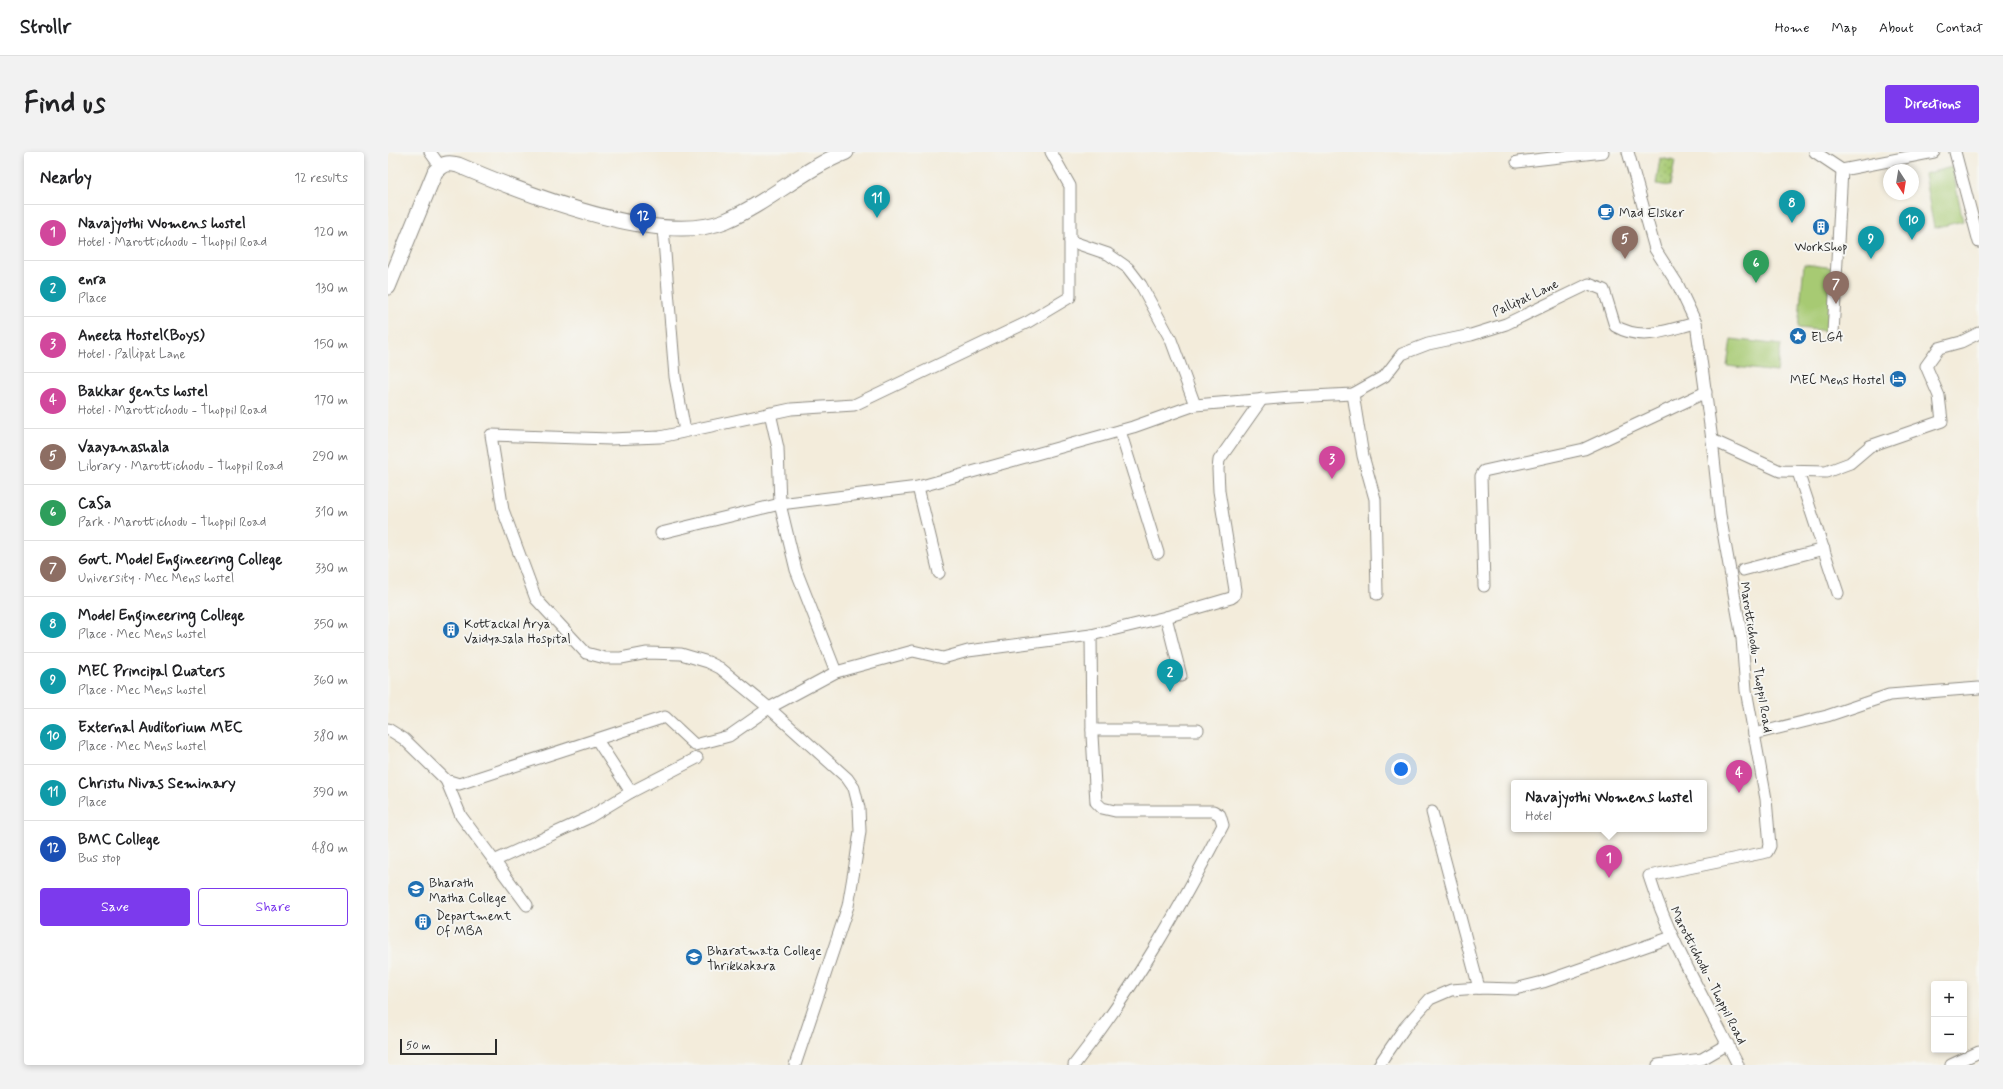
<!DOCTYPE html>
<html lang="en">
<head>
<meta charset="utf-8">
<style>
	body { margin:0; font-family:Mynerve,sans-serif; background:#f2f2f2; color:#202124 }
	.controls { position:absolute; right:12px; bottom:12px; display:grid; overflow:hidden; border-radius:4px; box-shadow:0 2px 6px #0003 }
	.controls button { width:36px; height:36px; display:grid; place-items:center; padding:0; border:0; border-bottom:1px solid #e0e0e0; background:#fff; color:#202124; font:20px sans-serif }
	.compass { position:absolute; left:1495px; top:12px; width:36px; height:36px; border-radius:50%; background:#fff; box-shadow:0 2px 6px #0003; rotate:168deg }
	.scale { position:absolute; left:12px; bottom:10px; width:97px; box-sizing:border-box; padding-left:4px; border:2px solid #2b2b2b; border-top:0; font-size:11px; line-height:14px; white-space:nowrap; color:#2b2b2b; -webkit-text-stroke:3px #f6f6f2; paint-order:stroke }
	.you { position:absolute; left:1013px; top:617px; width:14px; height:14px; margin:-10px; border:3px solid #fff; border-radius:50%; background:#1a73e8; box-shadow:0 0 0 6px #1a73e833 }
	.badge { display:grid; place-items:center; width:26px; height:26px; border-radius:50%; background:#7c3aed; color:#fff; font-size:13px; font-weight:700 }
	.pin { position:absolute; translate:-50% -33px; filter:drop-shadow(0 1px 2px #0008) }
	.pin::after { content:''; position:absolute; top:21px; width:14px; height:12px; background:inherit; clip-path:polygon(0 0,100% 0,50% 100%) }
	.popup { position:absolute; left:1123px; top:628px; width:196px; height:52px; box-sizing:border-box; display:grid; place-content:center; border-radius:4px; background:#fff; filter:drop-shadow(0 1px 3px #0005); font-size:13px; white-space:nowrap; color:#757577 }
	.popup b { font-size:15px; color:#202124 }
	.popup::after { content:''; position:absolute; left:50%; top:100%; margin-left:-8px; border:8px solid transparent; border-top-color:#fff }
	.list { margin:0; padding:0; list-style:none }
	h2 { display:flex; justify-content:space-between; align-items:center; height:52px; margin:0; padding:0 16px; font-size:17px }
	h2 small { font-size:13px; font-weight:400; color:#757577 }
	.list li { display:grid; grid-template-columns:26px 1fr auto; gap:12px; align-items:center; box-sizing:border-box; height:56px; padding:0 16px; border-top:1px solid #e0e0e0 }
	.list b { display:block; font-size:15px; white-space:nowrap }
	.list p { margin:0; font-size:13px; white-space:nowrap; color:#757577 }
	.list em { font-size:13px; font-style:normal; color:#757577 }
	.actions { display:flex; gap:8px; padding:12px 16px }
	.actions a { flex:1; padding:9px 0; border:1px solid #7c3aed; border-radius:4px; text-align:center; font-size:14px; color:#7c3aed }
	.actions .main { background:#7c3aed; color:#fff }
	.map { position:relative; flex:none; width:1591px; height:913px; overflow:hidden; border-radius:4px }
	header { display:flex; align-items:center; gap:24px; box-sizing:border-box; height:56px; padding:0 20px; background:#fff; border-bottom:1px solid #e0e0e0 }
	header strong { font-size:19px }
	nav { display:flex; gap:22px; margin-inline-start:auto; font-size:14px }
	.intro { display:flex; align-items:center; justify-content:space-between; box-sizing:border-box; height:96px; padding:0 24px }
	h1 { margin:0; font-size:28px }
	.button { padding:10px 18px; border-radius:4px; background:#7c3aed; color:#fff; font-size:14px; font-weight:700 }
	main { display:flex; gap:24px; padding:0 24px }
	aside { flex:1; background:#fff; border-radius:4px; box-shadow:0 2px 6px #0003 }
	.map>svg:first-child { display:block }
	.park { fill:#a7ca73; stroke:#697a4f }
	.garden { fill:url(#garden-dots); stroke:#697a4f }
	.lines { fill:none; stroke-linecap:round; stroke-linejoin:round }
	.minor-casing { stroke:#8f8c83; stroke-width:13 }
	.secondary-casing { stroke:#8f8c83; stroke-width:17 }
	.minor { stroke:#fff; stroke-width:11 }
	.secondary { stroke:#fff; stroke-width:15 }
	.labels { text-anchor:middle; stroke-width:4; stroke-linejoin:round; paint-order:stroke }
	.poi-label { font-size:13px; fill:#2b2b2b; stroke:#f6f6f2; text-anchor:start }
	.street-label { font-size:13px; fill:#2b2b2b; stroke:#f6f6f2 }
</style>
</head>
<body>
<header>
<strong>Strollr</strong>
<nav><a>Home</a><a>Map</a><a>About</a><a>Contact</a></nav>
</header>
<div class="intro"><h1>Find us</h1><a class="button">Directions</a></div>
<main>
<aside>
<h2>Nearby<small>12 results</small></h2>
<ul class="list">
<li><span class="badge" style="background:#d1479c">1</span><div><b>Navajyothi Womens hostel</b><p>Hotel · Marottichodu - Thoppil Road</p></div><em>120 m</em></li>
<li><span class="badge" style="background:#0f9aa8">2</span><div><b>enra</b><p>Place</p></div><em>130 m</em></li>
<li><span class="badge" style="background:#d1479c">3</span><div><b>Aneeta Hostel(Boys)</b><p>Hotel · Pallipat Lane</p></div><em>150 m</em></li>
<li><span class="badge" style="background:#d1479c">4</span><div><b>Bakkar gents hostel</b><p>Hotel · Marottichodu - Thoppil Road</p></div><em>170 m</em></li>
<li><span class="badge" style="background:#8d6e63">5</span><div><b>Vaayanashala</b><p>Library · Marottichodu - Thoppil Road</p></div><em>290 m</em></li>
<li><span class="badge" style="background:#2e9e5b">6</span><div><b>CaSa</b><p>Park · Marottichodu - Thoppil Road</p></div><em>310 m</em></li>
<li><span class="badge" style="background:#8d6e63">7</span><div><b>Govt. Model Engineering College</b><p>University · Mec Mens hostel</p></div><em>330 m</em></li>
<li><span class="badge" style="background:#0f9aa8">8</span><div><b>Model Engineering College</b><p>Place · Mec Mens hostel</p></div><em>350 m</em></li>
<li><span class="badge" style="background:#0f9aa8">9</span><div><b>MEC Principal Quaters</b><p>Place · Mec Mens hostel</p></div><em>360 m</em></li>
<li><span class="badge" style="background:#0f9aa8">10</span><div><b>External Auditorium MEC</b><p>Place · Mec Mens hostel</p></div><em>380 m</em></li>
<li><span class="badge" style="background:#0f9aa8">11</span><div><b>Christu Nivas Seminary</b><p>Place</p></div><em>390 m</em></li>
<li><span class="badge" style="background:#1a4fb4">12</span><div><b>BMC College</b><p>Bus stop</p></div><em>480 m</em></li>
</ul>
<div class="actions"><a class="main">Save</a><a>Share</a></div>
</aside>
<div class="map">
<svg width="1591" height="913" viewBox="0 0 1591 913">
	<defs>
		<pattern id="garden-dots" width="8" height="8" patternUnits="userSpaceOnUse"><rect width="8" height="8" fill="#a7ca73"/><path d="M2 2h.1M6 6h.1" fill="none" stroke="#88a45f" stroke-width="1.8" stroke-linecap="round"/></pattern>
	</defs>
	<rect width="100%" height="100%" fill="#f6f6f2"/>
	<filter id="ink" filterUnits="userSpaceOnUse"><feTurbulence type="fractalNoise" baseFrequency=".025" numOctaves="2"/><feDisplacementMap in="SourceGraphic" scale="8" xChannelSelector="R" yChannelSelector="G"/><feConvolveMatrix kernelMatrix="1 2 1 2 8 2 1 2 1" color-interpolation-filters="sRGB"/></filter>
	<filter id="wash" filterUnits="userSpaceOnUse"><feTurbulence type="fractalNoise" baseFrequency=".012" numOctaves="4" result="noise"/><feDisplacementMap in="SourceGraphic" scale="16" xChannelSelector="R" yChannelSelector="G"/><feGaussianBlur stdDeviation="0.9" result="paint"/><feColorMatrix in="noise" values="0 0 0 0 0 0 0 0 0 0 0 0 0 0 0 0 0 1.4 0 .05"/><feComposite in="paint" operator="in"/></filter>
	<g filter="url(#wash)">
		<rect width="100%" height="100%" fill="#f3ecdb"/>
		<!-- park -->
		<g class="park">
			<path d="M 1564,15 L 1575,69 L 1546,76 L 1536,22 Z"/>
			<path d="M 1416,112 L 1446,116 L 1441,179 L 1410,176 Z"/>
			<path d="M 1343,187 L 1393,193 L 1389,220 L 1339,214 Z"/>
		</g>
		<!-- garden -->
		<path class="garden" d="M 1272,6 L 1287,9 L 1282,34 L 1268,32 Z"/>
	</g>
	<g filter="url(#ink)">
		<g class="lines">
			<!-- minor casing -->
			<g class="minor-casing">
				<g id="minor">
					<path d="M 42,0 L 52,14"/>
					<path d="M 1240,0 L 1267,97 L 1290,133 L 1308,171 L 1324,288 L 1332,363 L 1354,486 L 1358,538 L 1378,647 L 1382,694 L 1379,700 L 1261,724 C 1282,791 1319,851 1350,913"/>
					<path d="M 1427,0 L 1454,18 L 1546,0"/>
					<path d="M 1567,0 L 1591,90"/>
					<path d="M 1129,10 L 1215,0"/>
					<path d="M 275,76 L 287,225 L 297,279"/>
					<path d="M 682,89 L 720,102 L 740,116 L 753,133 L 783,188 L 807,253"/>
					<path d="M 1445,181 L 1454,18"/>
					<path d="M 965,242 L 975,304 L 987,347 L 989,442"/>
					<path d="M 382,261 L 390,296 L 392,352 L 408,418 L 448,520"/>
					<path d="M 732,279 L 770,401"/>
					<path d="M 1324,288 L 1392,319 L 1438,320 L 1462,311 L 1482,294 L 1554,269 L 1551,244 L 1538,214 L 1551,196 L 1573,190 L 1591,181"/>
					<path d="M 1410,320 L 1450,441"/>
					<path d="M 530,335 L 551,421"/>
					<path d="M 273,381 L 392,352 L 530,335 L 745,275 L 807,253 L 903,245 L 965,242 L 997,224 L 1014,202 L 1040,192 L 1083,183 L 1118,172 L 1201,132 L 1216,138 L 1227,174 C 1255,190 1278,178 1308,171"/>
					<path d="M 1355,418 L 1436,397"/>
					<path d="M 1096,434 L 1093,324 L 1096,319 L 1196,297 L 1318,240"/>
					<path d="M 778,465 L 793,524"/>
					<path d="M 0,577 L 16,587 L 58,628 L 71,632 L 277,565 L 307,593 L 341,584 L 381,556 L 448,520 L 525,499 L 555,506 L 580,499 L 703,483 L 778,465 L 843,446 L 846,444 L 847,438 L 831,339 L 830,317 L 831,308 L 874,247"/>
					<path d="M 704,578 L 810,578"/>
					<path d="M 1366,582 L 1439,564 L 1501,543 L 1591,536"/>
					<path d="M 209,588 L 243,640"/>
					<path d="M 58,628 L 73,664 L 139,753"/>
					<path d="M 1044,660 L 1091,836"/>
					<path d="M 106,709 L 200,666 L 243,640 L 309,606"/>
					<path d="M 407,913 L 460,754 L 468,707 L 472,679 L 471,656 L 466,636 L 459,626 L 381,556 L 332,516 L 320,510 L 293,502 L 259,501 L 233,506 L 217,506 L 198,501 L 148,447 L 115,358 L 103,283 L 222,287 L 272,285 L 403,257 L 466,253 L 640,170 L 682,145 L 682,34 L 663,0"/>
					<path d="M 686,913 C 745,838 791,758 835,673 L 832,663 L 825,659 L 727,659 L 714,656 L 708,650 L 704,583 L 703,483"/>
					<path d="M 991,913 L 1017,875 L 1042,847 L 1063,838 L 1091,836 L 1127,837 L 1155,830 L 1284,785"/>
					<path d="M 1270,913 L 1314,907 L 1340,892"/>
					<path d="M 1563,913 L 1591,900"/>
				</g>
			</g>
			<!-- secondary casing -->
			<g class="secondary-casing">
				<path id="secondary" d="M 0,135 L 47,20 C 54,12 59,10 70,13 C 133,40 271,96 337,69 C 382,50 413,18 458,0"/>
			</g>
			<!-- minor -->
			<use href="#minor" class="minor"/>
			<!-- secondary -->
			<use href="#secondary" class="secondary"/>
		</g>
	</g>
	<!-- icons -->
	<defs>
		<g id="cafe-disc" transform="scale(0.9)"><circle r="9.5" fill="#1f6fb2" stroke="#f6f6f2"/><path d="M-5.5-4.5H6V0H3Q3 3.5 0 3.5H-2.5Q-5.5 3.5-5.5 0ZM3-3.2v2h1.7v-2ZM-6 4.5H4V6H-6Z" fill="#fff"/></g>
		<g id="building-disc" transform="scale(0.9)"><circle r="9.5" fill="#1f6fb2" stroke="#f6f6f2"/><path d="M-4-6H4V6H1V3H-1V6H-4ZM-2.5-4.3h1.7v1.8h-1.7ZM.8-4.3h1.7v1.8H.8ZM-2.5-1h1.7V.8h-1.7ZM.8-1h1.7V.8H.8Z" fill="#fff"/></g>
		<g id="sight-disc" transform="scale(0.9)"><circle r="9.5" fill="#1f6fb2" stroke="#f6f6f2"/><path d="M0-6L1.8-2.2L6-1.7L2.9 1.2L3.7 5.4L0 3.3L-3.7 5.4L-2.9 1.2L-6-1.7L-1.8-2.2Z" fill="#fff"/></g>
		<g id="hotel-disc" transform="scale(0.9)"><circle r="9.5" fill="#1f6fb2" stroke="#f6f6f2"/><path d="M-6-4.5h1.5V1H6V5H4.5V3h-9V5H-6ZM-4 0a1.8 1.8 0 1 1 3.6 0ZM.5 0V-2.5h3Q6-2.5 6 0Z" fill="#fff"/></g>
		<g id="school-disc" transform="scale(0.9)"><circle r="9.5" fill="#1f6fb2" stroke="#f6f6f2"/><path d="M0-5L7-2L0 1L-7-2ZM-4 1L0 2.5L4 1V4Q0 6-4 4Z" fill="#fff"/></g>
		<g id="university-disc" transform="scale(0.9)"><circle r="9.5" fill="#1f6fb2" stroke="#f6f6f2"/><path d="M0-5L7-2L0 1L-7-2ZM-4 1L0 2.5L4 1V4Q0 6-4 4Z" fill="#fff"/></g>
	</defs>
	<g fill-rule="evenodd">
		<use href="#cafe-disc" x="1218" y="60"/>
		<use href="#building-disc" x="1433" y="75"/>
		<use href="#sight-disc" x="1410" y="184"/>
		<use href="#hotel-disc" x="1510" y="227"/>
		<use href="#building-disc" x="63" y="478"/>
		<use href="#school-disc" x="28" y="737"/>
		<use href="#building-disc" x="35" y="770"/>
		<use href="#university-disc" x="306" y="805"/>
	</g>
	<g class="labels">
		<!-- poi labels -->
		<g class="poi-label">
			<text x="1231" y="65">Mad Elsker</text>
			<text x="1433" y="99" text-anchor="middle">WorkShop</text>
			<text x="1423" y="189">ELGA</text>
			<text x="1497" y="232" text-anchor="end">MEC Mens Hostel</text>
			<text x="76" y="476">Kottackal Arya<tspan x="76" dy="15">Vaidyasala Hospital</tspan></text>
			<text x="41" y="735">Bharath<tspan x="41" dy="15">Matha College</tspan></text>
			<text x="48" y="768">Department<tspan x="48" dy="15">Of MBA</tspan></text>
			<text x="319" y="803">Bharatmata College<tspan x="319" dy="15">Thrikkakara</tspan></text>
		</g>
		<!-- street labels -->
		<g class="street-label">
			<text transform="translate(1137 145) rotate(-25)" y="5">Pallipat Lane</text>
			<text transform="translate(1369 505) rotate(81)" y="5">Marottichodu - Thoppil Road</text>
			<text transform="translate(1321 823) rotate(63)" y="5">Marottichodu - Thoppil Road</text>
		</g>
	</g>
</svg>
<div class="controls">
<button>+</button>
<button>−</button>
</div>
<svg class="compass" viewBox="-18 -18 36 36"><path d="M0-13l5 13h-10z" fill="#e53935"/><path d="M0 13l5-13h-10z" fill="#757577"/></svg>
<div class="scale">50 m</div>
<div class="you"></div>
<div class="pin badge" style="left:1221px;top:726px;background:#d1479c">1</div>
<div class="popup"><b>Navajyothi Womens hostel</b>Hotel</div>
<div class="pin badge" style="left:782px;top:540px;background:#0f9aa8">2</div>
<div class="pin badge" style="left:944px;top:327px;background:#d1479c">3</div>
<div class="pin badge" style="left:1351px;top:641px;background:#d1479c">4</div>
<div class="pin badge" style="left:1237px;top:107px;background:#8d6e63">5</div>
<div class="pin badge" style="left:1368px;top:131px;background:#2e9e5b">6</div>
<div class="pin badge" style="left:1448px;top:152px;background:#8d6e63">7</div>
<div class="pin badge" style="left:1404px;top:71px;background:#0f9aa8">8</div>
<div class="pin badge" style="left:1483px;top:107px;background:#0f9aa8">9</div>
<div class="pin badge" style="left:1524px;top:88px;background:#0f9aa8">10</div>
<div class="pin badge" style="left:489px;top:66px;background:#0f9aa8">11</div>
<div class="pin badge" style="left:255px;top:84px;background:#1a4fb4">12</div>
</div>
</main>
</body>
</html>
